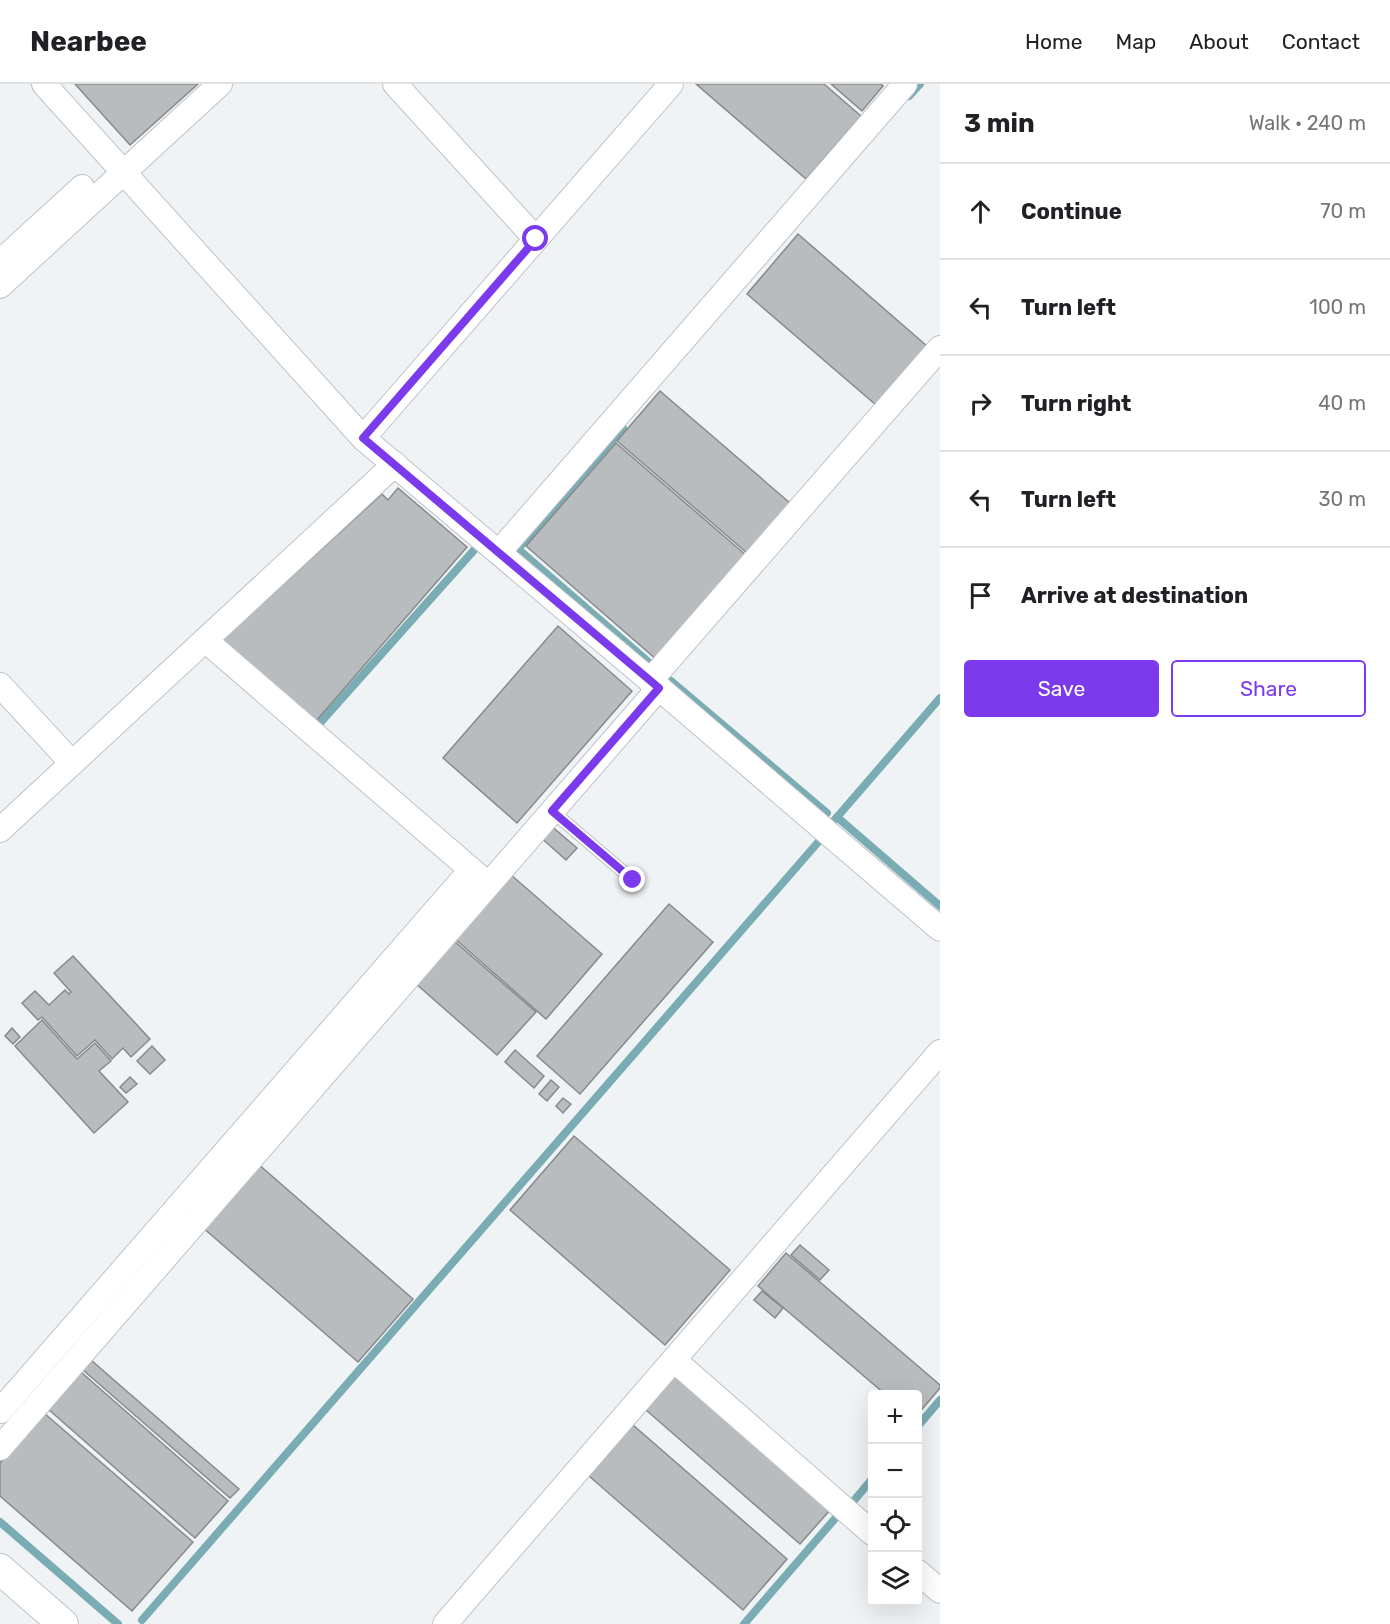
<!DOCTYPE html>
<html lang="en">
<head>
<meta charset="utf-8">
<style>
	body { margin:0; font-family:Rubik,sans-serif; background:#f6f6f6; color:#202124 }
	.controls { position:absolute; right:18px; bottom:18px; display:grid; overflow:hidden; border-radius:6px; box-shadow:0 6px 24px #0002 }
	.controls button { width:54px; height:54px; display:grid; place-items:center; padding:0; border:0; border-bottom:2px solid #e0e0e0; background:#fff; color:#202124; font:30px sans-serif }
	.stop { position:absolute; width:18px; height:18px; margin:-14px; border:4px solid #7c3aed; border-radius:50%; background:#fff }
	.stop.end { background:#7c3aed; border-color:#fff; box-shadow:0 2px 6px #0008 }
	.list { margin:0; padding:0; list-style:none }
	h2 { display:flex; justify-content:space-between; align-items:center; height:78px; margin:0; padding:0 24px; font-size:26px }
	h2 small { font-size:20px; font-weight:400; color:#757577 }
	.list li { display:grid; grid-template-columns:39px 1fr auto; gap:18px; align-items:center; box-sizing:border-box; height:96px; padding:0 24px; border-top:2px solid #e0e0e0 }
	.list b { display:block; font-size:22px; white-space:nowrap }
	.list em { font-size:20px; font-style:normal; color:#757577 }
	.actions { display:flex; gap:12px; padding:18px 24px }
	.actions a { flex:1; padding:14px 0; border:2px solid #7c3aed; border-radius:6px; text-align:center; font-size:21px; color:#7c3aed }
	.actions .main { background:#7c3aed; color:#fff }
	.icon { flex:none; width:33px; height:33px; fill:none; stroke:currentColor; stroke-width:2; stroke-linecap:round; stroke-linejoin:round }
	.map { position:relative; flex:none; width:940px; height:1540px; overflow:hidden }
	header { display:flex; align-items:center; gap:36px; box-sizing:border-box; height:84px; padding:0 30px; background:#fff; border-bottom:2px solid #e0e0e0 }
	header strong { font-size:28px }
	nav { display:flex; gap:33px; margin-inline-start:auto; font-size:21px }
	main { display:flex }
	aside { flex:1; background:#fff }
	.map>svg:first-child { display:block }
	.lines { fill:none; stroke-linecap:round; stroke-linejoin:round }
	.stream { stroke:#7aacb3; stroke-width:8 }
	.building { fill:#b9bcbe; stroke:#878a8c; stroke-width:1.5 }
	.service-casing { stroke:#bfc3c5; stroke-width:14 }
	.minor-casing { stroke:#bfc3c5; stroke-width:26 }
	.tertiary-casing { stroke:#bfc3c5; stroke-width:32 }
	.service { stroke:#fff; stroke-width:12 }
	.minor { stroke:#fff; stroke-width:24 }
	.tertiary { stroke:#fff; stroke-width:30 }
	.route { stroke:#7c3aed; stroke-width:8 }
</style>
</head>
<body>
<header>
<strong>Nearbee</strong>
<nav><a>Home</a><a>Map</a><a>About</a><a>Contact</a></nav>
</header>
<main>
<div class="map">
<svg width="940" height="1540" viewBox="0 0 940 1540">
	<rect width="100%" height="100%" fill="#f0f3f6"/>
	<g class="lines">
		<!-- stream -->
		<g class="stream">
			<path d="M 909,12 L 920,0"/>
			<path d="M 623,344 L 518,465 L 652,581"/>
			<path d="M 671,597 L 827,729"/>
			<path d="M 319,640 L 475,465"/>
			<path d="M 837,733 L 940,822"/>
			<path d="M 832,739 L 940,614"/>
			<path d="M 918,1342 L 940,1316"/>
			<path d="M 852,1419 L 872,1395"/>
			<path d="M 0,1438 L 118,1540"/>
			<path d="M 142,1536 L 820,756"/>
			<path d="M 744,1540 L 839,1430"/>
		</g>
	</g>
	<!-- building -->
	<g class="building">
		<path d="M 75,0 L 198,0 L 130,61 Z"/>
		<path d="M 696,0 L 824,0 L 861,32 L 806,95 Z"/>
		<path d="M 831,0 L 881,0 L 883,2 L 862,27 Z"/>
		<path d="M 798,150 L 927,262 L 876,321 L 747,210 Z"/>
		<path d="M 660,307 L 790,419 L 747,469 L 617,357 Z"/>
		<path d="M 616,359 L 747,472 L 657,576 L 526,462 Z"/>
		<path d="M 398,404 L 467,463 L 316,637 L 222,556 L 382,410 L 388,416 Z"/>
		<path d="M 558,542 L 632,607 L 517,739 L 443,674 Z"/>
		<path d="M 549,740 L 577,764 L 566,776 L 539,752 Z"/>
		<path d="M 510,790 L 602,870 L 546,935 L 454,854 Z"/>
		<path d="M 669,820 L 713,858 L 580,1010 L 537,972 Z"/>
		<path d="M 453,856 L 536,928 L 497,971 L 415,899 Z"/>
		<path d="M 73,872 L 150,955 L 131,973 L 123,964 L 112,975 L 95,956 L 77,972 L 42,933 L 38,936 L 22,919 L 35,907 L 49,921 L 65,906 L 69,910 L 71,908 L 54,889 Z"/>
		<path d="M 42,936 L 77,975 L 95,959 L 111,977 L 99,987 L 128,1018 L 94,1049 L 15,962 Z"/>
		<path d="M 12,944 L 20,953 L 13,960 L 5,952 Z"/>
		<path d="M 152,962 L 165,976 L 150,990 L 137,977 Z"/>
		<path d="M 515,966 L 544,992 L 534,1004 L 505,978 Z"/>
		<path d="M 130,993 L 137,1000 L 126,1009 L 120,1003 Z"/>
		<path d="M 551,996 L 559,1003 L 547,1017 L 539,1010 Z"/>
		<path d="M 563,1014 L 571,1020 L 563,1029 L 556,1022 Z"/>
		<path d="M 574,1052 L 730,1186 L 665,1261 L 510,1126 Z"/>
		<path d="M 257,1079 L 413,1215 L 358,1278 L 202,1143 Z"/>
		<path d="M 800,1161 L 829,1186 L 820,1196 L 791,1171 Z"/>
		<path d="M 786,1169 L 940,1301 L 940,1304 L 918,1330 L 918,1310 L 885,1310 L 758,1202 Z"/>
		<path d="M 762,1207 L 783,1224 L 775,1234 L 754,1216 Z"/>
		<path d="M 91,1276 L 239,1405 L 230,1414 L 83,1286 Z"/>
		<path d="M 81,1288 L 228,1417 L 195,1454 L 48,1325 Z"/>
		<path d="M 676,1291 L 831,1425 L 800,1460 L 646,1326 Z"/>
		<path d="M 44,1329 L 193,1458 L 132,1527 L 0,1412 L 0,1379 Z"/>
		<path d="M 633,1341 L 787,1475 L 743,1526 L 589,1392 Z"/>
	</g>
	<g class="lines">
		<!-- service casing -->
		<g class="service-casing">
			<path id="service" d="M 552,727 L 633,796"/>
		</g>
		<!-- minor casing -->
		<g class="minor-casing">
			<g id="minor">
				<path d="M 44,0 L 363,354 L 659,604 L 940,845"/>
				<path d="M 395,0 L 536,155"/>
				<path d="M 0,178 L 82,103"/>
				<path d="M 0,202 L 220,0"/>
				<path d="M 363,354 L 671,0"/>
				<path d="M 499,468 L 905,0"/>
				<path d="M 205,556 L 482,795"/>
				<path d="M 650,597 L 940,264"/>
				<path d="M 0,601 L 72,679"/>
				<path d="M 0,746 L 395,380"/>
				<path d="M 674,1276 L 872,1449"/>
				<path d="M 0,1327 L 471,786"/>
				<path d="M 0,1364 L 659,604"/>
				<path d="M 918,1488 L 940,1507"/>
				<path d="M 445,1540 L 940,968"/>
			</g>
		</g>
		<!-- tertiary casing -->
		<g class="tertiary-casing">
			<path id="tertiary" d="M 0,1485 L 63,1540"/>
		</g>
		<!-- service -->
		<use href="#service" class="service"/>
		<!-- minor -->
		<use href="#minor" class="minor"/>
		<!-- tertiary -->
		<use href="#tertiary" class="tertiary"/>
	</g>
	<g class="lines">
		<!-- route -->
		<path class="route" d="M 536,155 L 363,354 L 659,604 L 552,727 L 633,796"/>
	</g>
</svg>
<div class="controls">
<button>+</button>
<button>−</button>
<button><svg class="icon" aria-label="locate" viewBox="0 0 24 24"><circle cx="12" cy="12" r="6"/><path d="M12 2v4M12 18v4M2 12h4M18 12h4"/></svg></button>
<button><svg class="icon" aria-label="layers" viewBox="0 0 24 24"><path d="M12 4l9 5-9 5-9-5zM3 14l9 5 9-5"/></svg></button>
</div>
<div class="stop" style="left:536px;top:155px"></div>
<div class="stop end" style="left:633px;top:796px"></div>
</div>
<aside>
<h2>3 min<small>Walk · 240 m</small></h2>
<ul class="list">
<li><svg class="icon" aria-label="ahead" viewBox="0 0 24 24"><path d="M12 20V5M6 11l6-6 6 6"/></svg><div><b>Continue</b></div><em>70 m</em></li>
<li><svg class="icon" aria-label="left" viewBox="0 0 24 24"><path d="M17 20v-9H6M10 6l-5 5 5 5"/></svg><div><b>Turn left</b></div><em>100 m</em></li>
<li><svg class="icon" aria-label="right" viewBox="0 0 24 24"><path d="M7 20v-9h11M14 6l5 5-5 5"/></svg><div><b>Turn right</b></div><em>40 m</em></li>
<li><svg class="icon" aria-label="left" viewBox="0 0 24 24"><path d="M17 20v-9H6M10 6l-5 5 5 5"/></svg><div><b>Turn left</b></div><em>30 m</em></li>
<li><svg class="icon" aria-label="arrive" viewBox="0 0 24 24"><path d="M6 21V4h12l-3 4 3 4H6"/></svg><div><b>Arrive at destination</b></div></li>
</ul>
<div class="actions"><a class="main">Save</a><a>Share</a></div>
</aside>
</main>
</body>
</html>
